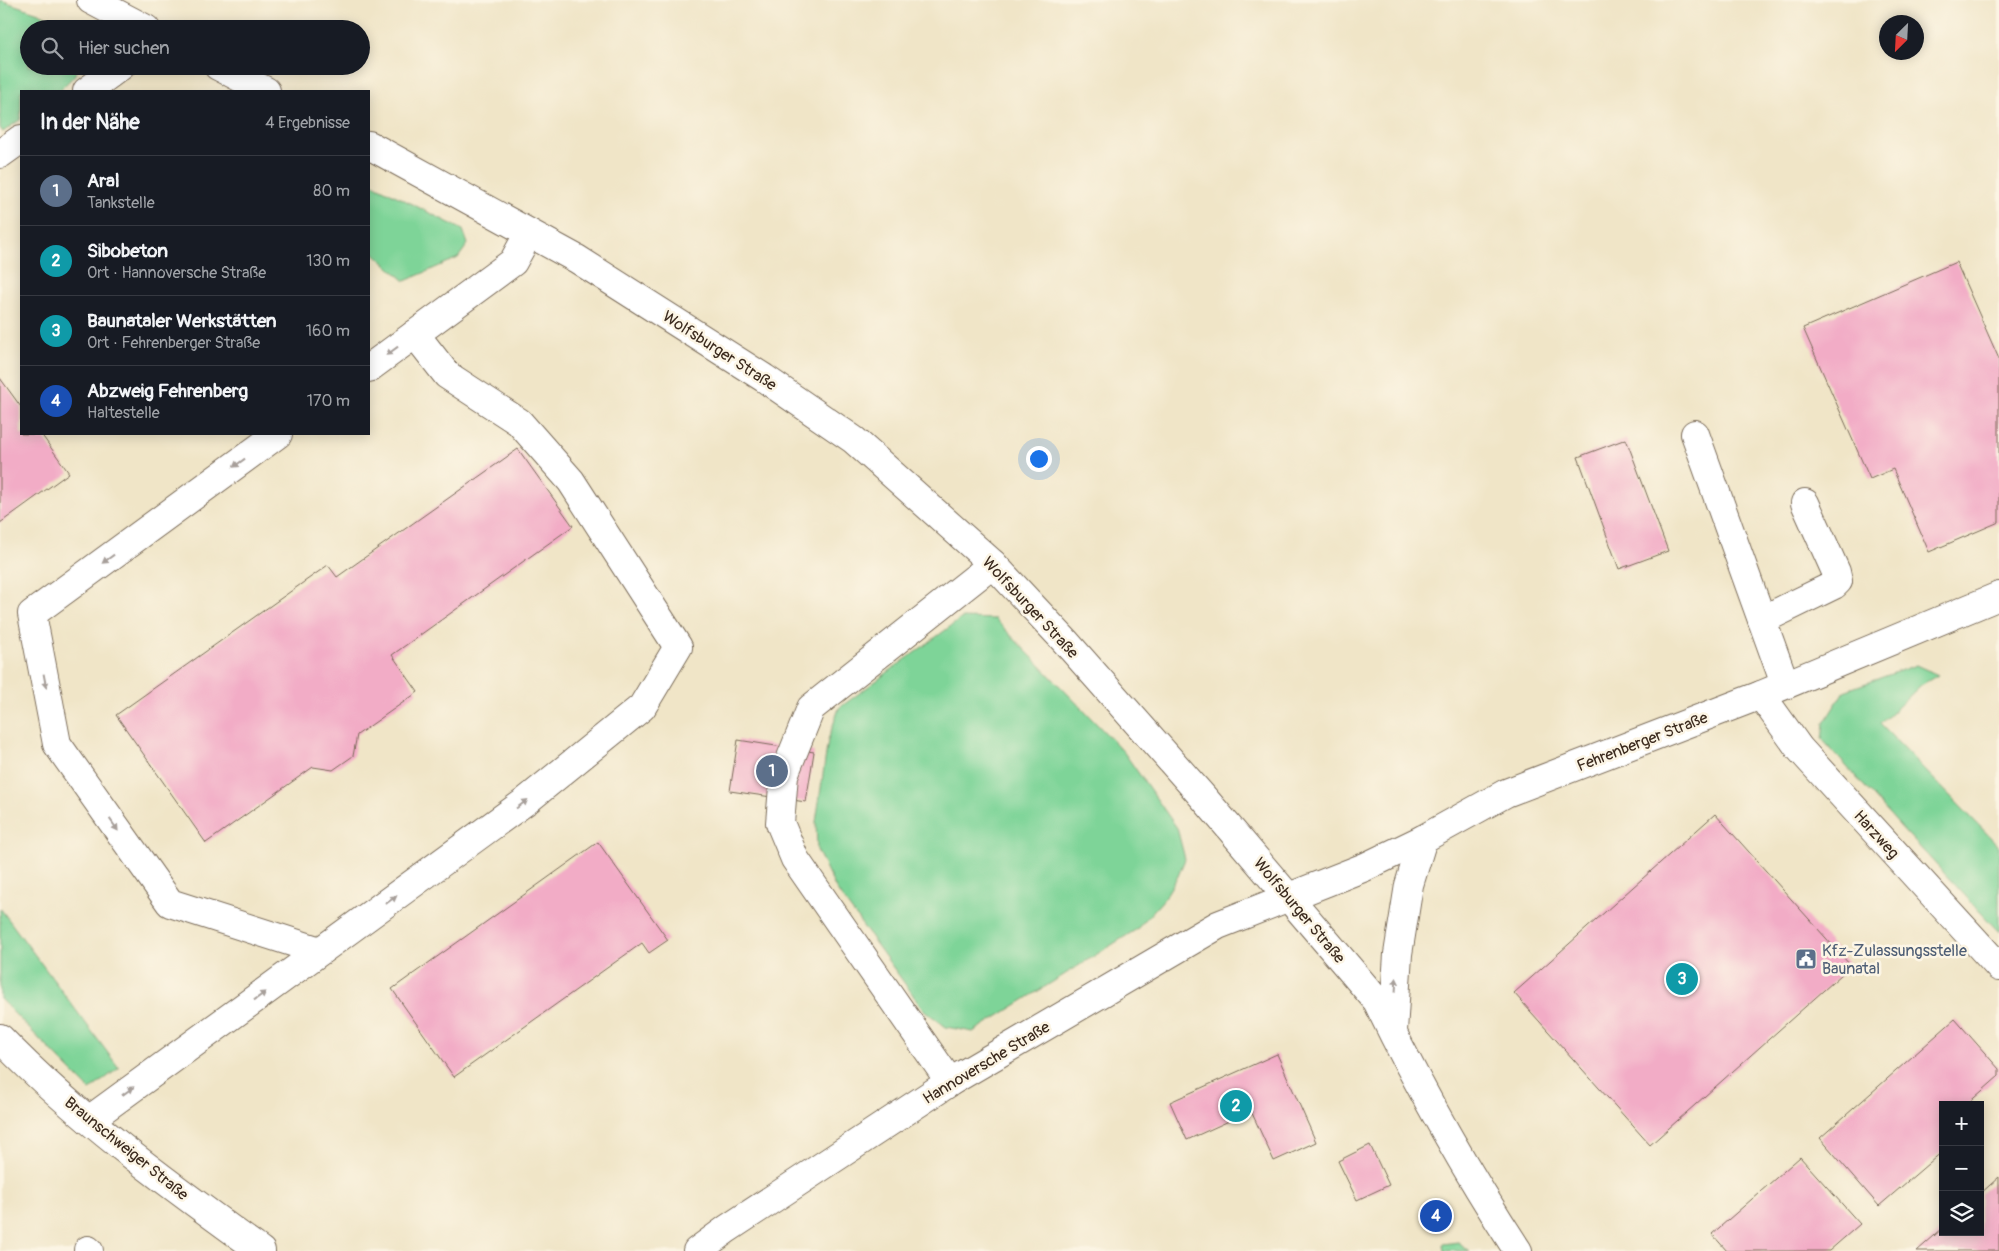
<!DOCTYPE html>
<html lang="de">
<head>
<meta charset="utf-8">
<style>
	body { margin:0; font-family:Pangolin,sans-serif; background:#242831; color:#f1f3f6 }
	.controls { position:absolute; right:15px; bottom:15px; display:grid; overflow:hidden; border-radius:0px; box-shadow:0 2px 12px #0003 }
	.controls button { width:45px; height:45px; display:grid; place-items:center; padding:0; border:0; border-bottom:1px solid #363941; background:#171b24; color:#f1f3f6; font:25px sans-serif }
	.compass { position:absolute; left:1879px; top:15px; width:45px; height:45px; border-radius:50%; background:#171b24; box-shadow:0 2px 12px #0003; rotate:204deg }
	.you { position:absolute; left:1038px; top:458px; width:18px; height:18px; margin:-12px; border:4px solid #fff; border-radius:50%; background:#1a73e8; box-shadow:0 0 0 8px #1a73e833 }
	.badge { display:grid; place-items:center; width:32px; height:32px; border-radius:50%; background:#d1495b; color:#fff; font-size:16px; font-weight:700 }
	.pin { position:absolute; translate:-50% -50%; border:2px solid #fff; box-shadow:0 1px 5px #0006 }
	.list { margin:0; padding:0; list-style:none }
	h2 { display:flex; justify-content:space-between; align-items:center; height:65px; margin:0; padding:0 20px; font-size:21px }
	h2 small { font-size:16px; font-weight:400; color:#9ea1a6 }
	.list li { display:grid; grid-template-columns:32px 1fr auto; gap:15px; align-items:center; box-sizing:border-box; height:70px; padding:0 20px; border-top:1px solid #363941 }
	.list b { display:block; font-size:19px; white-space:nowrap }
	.list p { margin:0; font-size:16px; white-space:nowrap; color:#9ea1a6 }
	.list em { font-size:16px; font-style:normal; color:#9ea1a6 }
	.icon { flex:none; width:28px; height:28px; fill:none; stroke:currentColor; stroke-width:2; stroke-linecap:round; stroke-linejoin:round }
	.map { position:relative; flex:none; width:1999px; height:1251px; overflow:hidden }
	.search { position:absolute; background:#171b24; box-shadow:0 2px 12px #0003; left:20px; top:20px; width:350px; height:55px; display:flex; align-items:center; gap:12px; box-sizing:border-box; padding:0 18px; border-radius:28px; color:#9ea1a6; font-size:19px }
	.panel { position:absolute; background:#171b24; box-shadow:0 2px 12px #0003; left:20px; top:90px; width:350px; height:345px; border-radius:0px }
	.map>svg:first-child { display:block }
	.green { fill:#7ed498; stroke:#5c7f5b }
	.building { fill:#f2acc6 }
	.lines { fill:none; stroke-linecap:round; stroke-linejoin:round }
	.minor-casing { stroke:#7a6b59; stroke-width:30 }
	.minor { stroke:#fff; stroke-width:28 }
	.oneway { fill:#a79f9a }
	.labels { text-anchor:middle; stroke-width:5; stroke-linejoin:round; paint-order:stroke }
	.street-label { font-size:16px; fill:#3b2a1e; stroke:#fcf5e5 }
	.service-label { font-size:16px; fill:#4e5e75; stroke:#fcf5e5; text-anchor:start }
</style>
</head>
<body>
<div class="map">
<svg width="1999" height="1251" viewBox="0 0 1999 1251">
	<rect width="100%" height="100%" fill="#fcf5e5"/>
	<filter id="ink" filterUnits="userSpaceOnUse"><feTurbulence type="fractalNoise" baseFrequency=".02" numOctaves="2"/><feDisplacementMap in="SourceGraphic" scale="10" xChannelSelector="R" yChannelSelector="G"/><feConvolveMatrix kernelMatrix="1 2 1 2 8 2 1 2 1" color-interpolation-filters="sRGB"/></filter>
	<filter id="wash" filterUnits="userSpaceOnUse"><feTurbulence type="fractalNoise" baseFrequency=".0096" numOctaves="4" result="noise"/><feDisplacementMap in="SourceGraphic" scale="20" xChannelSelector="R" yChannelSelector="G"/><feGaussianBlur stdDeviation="1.12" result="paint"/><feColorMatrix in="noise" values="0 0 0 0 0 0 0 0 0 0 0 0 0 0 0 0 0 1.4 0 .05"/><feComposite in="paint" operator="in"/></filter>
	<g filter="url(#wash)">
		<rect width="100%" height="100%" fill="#f0e5c7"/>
		<!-- green -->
		<g class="green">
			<path d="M 0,0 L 39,13 L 70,29 L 29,29 L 29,66 L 79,66 L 74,76 L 59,91 L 21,91 L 21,119 L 3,132 L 0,128 Z"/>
			<path d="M 369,182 L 463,230 L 468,244 L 458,258 L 405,281 L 369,249 Z"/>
			<path d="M 962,618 L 995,619 L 1123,751 L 1177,828 L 1185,859 L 1178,876 L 1163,900 L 1137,929 L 973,1032 L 946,1027 L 924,1010 L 836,889 L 817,850 L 816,822 L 828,740 L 839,708 Z"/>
			<path d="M 1916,665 L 1938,675 L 1921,685 L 1880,724 L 1999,846 L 1999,932 L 1899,825 L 1822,739 L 1824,723 L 1844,691 Z"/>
			<path d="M 0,908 L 119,1068 L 90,1090 L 0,999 Z"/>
			<path d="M 1458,1242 L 1470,1251 L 1444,1251 L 1443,1244 Z"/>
		</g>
		<g id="blocks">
			<!-- building -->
			<g class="building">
				<path d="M 1956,262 L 1999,359 L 1999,522 L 1929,552 L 1893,469 L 1870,479 L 1803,328 Z"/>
				<path d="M 0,378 L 21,407 L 21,434 L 41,434 L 69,473 L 0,523 Z"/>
				<path d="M 1626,439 L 1668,551 L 1619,569 L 1578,457 Z"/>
				<path d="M 518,449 L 573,526 L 392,655 L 418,692 L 357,735 L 353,756 L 333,770 L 313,767 L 206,843 L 116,715 L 328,565 L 337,577 Z"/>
				<path d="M 738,740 L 814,752 L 806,802 L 730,791 Z"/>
				<path d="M 1715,814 L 1851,966 L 1650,1145 L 1514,993 Z"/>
				<path d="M 598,842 L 668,940 L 649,953 L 642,943 L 454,1077 L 392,989 Z"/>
				<path d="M 1955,1019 L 1999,1069 L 1999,1076 L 1966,1105 L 1943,1105 L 1943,1151 L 1879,1206 L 1820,1138 Z"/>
				<path d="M 1277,1054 L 1316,1142 L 1274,1161 L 1251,1111 L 1187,1140 L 1170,1102 Z"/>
				<path d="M 1370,1145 L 1389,1185 L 1357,1200 L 1338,1161 Z"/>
				<path d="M 1800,1157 L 1860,1224 L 1829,1251 L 1727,1251 L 1712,1234 Z"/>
				<path d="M 1999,1177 L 1999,1251 L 1917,1251 L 1943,1228 L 1943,1232 L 1980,1232 L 1980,1194 Z"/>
			</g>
		</g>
	</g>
	<g filter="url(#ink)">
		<use href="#blocks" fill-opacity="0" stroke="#7a6b59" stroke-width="1"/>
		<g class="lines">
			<!-- minor casing -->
			<g class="minor-casing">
				<g id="minor">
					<path d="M 91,0 L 146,29"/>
					<path d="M 218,66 L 266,91"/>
					<path d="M 87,91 L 121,66"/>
					<path d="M 369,145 L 577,259 L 764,378 L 854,440 L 993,564 L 1065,641 L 1203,797 L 1377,1001 C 1418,1086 1466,1171 1518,1251"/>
					<path d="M 0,154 L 21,139"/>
					<path d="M 369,368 L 513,262 L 529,233"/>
					<path d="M 278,434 L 32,614 L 57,744 L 170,903 L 320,951"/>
					<path d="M 1695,434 L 1785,684"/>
					<path d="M 1762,620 L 1834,585 L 1838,581 L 1836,572 L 1805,503"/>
					<path d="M 1761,695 L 1799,748 L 1999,967"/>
					<path d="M 1393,1031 L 1398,954 L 1409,885 L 1423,839"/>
					<path d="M 0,1038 C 78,1119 170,1185 261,1251"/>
					<path d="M 950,1082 L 795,859 L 780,823 L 784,775 L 811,708 L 993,564"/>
					<path d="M 89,1120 L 526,801 L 642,707 L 678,647 L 571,481 L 519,422 L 447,375 L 415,334"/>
					<path d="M 88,1250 L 89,1251"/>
					<path d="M 697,1251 L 727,1229 L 950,1082 L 1218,925 L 1365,867 L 1423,839 L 1506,793 L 1761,695 L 1999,596"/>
				</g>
			</g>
			<!-- minor -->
			<use href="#minor" class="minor"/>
		</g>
		<!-- one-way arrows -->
		<defs><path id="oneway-solid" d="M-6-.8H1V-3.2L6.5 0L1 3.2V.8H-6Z" transform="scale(1.25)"/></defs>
		<g class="oneway">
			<use href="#oneway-solid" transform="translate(392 351) rotate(144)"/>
			<use href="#oneway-solid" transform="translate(239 463) rotate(144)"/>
			<use href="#oneway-solid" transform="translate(108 559) rotate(144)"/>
			<use href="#oneway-solid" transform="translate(45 681) rotate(79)"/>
			<use href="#oneway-solid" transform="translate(522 804) rotate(-37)"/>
			<use href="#oneway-solid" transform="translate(114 825) rotate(55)"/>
			<use href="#oneway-solid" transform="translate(391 900) rotate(-36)"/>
			<use href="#oneway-solid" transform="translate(1396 985) rotate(-86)"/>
			<use href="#oneway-solid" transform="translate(260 996) rotate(-36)"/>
			<use href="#oneway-solid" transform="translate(128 1091) rotate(-36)"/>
		</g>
	</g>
	<!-- icons -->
	<defs>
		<g id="civic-square" transform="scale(1.125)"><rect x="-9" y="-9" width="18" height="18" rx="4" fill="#5c6f8a" stroke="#fcf5e5"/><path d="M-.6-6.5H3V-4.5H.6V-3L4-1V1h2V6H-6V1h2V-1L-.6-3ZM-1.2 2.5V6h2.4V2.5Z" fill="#fff"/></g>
	</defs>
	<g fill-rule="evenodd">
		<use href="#civic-square" x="1806" y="959"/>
	</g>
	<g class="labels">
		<!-- street labels -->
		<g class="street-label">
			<text transform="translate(720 350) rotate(33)" y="6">Wolfsburger Straße</text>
			<text transform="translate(1031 607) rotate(47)" y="6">Wolfsburger Straße</text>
			<text transform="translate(1642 741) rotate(-21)" y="6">Fehrenberger Straße</text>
			<text transform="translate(1877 834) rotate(48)" y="6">Harzweg</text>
			<text transform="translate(1300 910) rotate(50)" y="6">Wolfsburger Straße</text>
			<text transform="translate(986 1062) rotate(-31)" y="6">Hannoversche Straße</text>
			<text transform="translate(127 1148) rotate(39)" y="6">Braunschweiger Straße</text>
		</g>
		<!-- service labels -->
		<g class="service-label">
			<text x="1822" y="956">Kfz-Zulassungsstelle<tspan x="1822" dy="18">Baunatal</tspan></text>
		</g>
	</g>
</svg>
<div class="controls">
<button>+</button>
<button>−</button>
<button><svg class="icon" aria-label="layers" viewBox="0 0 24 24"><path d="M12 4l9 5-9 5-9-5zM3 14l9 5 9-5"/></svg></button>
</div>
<svg class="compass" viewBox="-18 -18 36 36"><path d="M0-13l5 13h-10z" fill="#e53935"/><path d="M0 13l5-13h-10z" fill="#9ea1a6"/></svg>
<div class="you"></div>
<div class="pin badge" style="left:772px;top:771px;background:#5c6f8a">1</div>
<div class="pin badge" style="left:1236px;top:1106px;background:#0f9aa8">2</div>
<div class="pin badge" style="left:1682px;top:979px;background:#0f9aa8">3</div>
<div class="pin badge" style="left:1436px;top:1216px;background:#1a4fb4">4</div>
<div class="search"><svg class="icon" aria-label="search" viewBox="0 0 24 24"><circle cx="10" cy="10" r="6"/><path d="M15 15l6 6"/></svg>Hier suchen</div>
<section class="panel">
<h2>In der Nähe<small>4 Ergebnisse</small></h2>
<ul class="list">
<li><span class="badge" style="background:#5c6f8a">1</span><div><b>Aral</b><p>Tankstelle</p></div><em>80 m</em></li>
<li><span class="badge" style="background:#0f9aa8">2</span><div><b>Sibobeton</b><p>Ort · Hannoversche Straße</p></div><em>130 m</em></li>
<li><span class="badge" style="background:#0f9aa8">3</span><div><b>Baunataler Werkstätten</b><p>Ort · Fehrenberger Straße</p></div><em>160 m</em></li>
<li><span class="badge" style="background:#1a4fb4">4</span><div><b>Abzweig Fehrenberg</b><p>Haltestelle</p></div><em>170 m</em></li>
</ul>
</section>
</div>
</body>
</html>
